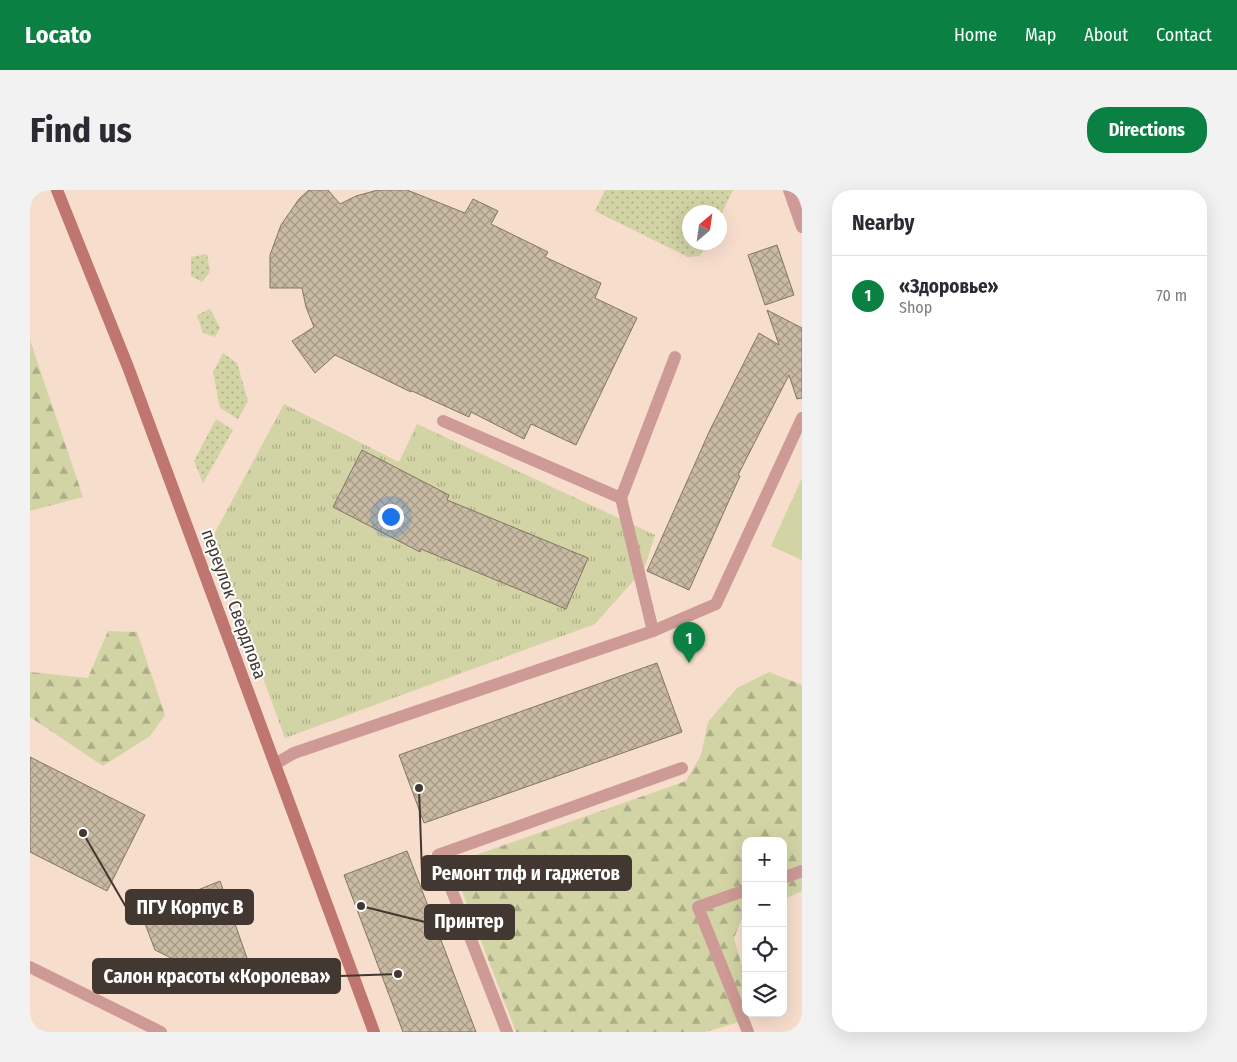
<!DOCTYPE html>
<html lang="en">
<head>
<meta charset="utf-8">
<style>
	body { margin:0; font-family:"Fira Sans Condensed",sans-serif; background:#f2f2f3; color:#2b2b33 }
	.controls { position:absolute; right:15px; bottom:15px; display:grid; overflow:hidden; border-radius:10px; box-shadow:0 5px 20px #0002 }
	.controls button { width:45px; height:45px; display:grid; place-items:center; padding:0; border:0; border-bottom:1px solid #e1e1e2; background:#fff; color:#2b2b33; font:25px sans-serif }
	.compass { position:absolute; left:652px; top:15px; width:45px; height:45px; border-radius:50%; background:#fff; box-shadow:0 5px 20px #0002; rotate:29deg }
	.you { position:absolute; left:360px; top:326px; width:18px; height:18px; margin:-12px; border:4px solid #fff; border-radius:50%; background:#1a73e8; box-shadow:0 0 0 8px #1a73e833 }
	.badge { display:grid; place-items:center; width:32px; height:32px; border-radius:50%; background:#0b8043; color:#fff; font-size:16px; font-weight:700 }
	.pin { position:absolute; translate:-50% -41px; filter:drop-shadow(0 1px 2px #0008) }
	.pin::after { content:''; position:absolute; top:26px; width:18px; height:15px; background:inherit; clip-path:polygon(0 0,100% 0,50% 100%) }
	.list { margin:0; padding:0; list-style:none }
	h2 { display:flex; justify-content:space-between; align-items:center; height:65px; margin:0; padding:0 20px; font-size:21px }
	h2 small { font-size:16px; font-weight:400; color:#7c7c81 }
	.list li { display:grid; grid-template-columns:32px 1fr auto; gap:15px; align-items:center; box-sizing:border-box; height:80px; padding:0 20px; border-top:1px solid #e1e1e2 }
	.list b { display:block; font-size:19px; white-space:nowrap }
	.list p { margin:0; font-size:16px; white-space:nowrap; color:#7c7c81 }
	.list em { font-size:16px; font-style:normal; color:#7c7c81 }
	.icon { flex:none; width:28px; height:28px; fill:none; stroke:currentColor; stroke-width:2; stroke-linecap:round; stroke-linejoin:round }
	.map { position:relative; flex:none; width:772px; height:842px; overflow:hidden; border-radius:20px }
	header { display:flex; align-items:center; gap:30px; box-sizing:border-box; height:70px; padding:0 25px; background:#0b8043; color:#fff }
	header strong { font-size:24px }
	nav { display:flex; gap:28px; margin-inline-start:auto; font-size:18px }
	.intro { display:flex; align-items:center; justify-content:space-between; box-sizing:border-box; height:120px; padding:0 30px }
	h1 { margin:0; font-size:35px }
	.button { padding:12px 22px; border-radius:20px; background:#0b8043; color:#fff; font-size:18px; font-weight:700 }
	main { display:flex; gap:30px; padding:0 30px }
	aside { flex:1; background:#fff; border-radius:20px; box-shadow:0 5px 20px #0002 }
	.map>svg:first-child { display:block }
	.grass { fill:url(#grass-dots) }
	.forest { fill:url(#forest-firs) }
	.park { fill:url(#park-tufts) }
	.pitch { fill:#d2d4a5 }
	.building { fill:url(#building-cross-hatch); stroke:#83765f }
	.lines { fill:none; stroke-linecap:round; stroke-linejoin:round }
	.service { stroke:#cd9a95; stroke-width:12 }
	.minor { stroke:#cd9a95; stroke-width:12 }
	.secondary { stroke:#bf7570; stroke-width:12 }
	.labels { text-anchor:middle; stroke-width:4; stroke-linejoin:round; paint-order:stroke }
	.street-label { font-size:18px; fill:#423731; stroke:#fff }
	.leader { fill:none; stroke:#423731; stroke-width:2 }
	.callout-dot { fill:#423731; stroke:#fff; stroke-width:2 }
	.callout { fill:#423731; stroke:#423731; stroke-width:2 }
	.callout-label { font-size:19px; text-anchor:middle; font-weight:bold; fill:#fff }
</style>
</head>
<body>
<header>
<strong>Locato</strong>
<nav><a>Home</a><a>Map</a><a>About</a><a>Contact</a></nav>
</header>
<div class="intro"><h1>Find us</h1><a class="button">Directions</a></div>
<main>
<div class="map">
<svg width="772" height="842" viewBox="0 0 772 842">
	<defs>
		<pattern id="grass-dots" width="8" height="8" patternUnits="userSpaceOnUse" patternTransform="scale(1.25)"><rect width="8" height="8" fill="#d2d4a5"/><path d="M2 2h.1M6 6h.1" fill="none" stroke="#acad87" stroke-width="1.8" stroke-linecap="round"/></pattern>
		<pattern id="forest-firs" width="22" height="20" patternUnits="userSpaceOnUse" patternTransform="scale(1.25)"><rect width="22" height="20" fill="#d2d4a5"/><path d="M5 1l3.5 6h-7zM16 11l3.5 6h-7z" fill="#acad87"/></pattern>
		<pattern id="park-tufts" width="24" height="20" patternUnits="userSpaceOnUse" patternTransform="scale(1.25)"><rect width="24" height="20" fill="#d2d4a5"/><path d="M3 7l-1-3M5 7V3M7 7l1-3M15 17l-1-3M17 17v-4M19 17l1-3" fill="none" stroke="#acad87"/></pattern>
		<pattern id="building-cross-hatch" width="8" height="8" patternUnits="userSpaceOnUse" patternTransform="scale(1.25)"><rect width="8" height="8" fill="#c9bba3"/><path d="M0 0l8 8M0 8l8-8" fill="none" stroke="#a59985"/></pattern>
	</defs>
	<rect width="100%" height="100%" fill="#f7ddcc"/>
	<!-- grass -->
	<g class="grass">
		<path d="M 575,0 L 703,0 L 690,27 L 690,22 L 660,22 L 660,52 L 677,53 L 670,66 L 658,67 L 565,21 Z"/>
		<path d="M 177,64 L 180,82 L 172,92 L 161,86 L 161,67 Z"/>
		<path d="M 180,119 L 190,138 L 185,147 L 173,143 L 167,125 Z"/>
		<path d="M 193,163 L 207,173 L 218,211 L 208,229 L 190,218 L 183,182 Z"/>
		<path d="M 186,229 L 203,240 L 173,293 L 164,271 Z"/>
	</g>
	<!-- forest -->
	<g class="forest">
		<path d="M 0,150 L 53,307 L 0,321 Z"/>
		<path d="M 78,441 L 107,442 L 135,525 L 120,546 L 73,576 L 0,527 L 0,482 L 58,488 Z"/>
		<path d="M 739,482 L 772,495 L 772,701 L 753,710 L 753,651 L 716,651 L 716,726 L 712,728 L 704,748 L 716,791 L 716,818 L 709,832 L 675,842 L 486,842 L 430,696 L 431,672 L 443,666 L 656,591 L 671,565 L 678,532 L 707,498 Z"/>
	</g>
	<!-- park -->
	<path class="park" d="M 254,214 L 369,272 L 387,234 L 625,345 L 614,379 L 565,434 L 255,548 L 182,348 Z"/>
	<!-- pitch -->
	<path class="pitch" d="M 772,288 L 772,370 L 741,356 Z"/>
	<!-- building -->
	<g class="building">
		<path d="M 279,0 L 298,0 L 310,14 L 326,6 L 348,0 L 377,0 L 435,23 L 443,9 L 468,21 L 461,34 L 518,62 L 515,67 L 571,93 L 565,108 L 607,128 L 546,255 L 501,234 L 494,249 L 441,222 L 439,227 L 382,201 L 381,202 L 305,165 L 285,183 L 262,151 L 284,137 L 276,117 L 272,98 L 240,98 L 240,65 L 251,35 L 269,9 Z"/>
		<path d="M 747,55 L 764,105 L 735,115 L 718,65 Z"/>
		<path d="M 737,120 L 772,138 L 772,208 L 767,209 L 759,185 L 708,285 L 710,286 L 659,400 L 617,381 L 680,240 L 729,143 L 749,155 Z"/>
		<path d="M 332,260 L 419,305 L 417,310 L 558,368 L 536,419 L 391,359 L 390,362 L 303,317 Z"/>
		<path d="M 627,473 L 652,542 L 394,633 L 369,565 Z"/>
		<path d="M 0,567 L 115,625 L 77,701 L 0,662 Z"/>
		<path d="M 377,661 L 446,842 L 373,842 L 314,685 Z"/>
		<path d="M 190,691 L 223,785 L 195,795 L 125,760 L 111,723 Z"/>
	</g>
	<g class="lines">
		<!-- service -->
		<g class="service">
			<path d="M 759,0 L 772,37"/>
			<path d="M 413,231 L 591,308"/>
			<path d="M 623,441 L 591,308 L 645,167"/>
			<path d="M 245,574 L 264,563 L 623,441 L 686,414 L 772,228"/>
			<path d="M 753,688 L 772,681"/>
			<path d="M 716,700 L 668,717 L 718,842"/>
			<path d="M 477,842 L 408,665 L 652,578"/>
		</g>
		<!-- minor -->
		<path class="minor" d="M 0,777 L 131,842"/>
		<!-- secondary -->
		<path class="secondary" d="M 27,0 L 98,177 L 344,842"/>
	</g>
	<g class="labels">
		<!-- street labels -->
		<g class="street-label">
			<text transform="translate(204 414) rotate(70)" y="6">переулок Свердлова</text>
		</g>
	</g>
	<!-- callouts -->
	<path class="leader" d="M389 598L392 683M53 643L96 717M331 716L395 732M368 784L310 786"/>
	<g class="callout-dot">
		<circle cx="389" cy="598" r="5"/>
		<circle cx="53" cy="643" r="5"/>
		<circle cx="331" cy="716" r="5"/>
		<circle cx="368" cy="784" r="5"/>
	</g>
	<g class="callout">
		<rect x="392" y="666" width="209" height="34" rx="5"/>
		<rect x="96" y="700" width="127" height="34" rx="5"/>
		<rect x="395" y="715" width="89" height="34" rx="5"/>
		<rect x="63" y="769" width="247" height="34" rx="5"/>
	</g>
	<g class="callout-label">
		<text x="496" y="690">Ремонт тлф и гаджетов</text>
		<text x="160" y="724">ПГУ Корпус В</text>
		<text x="439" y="738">Принтер</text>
		<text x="187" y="793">Салон красоты «Королева»</text>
	</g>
</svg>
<div class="controls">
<button>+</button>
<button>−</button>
<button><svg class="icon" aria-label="locate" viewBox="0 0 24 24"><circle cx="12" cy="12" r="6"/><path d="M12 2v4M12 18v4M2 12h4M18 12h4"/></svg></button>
<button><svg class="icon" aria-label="layers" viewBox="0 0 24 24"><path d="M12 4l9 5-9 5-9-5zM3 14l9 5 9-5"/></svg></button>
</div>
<svg class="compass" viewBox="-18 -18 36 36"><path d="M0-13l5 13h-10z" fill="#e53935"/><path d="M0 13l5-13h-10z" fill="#7c7c81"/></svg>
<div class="you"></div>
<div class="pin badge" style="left:659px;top:473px">1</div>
</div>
<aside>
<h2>Nearby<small></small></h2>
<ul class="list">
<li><span class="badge">1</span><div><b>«Здоровье»</b><p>Shop</p></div><em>70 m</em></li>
</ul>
</aside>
</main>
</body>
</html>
